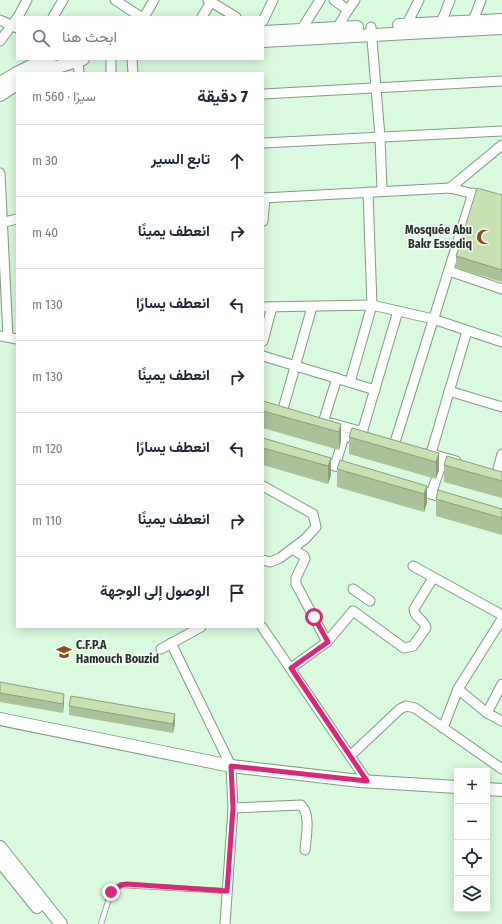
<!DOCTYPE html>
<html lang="ar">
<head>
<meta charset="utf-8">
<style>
	body { margin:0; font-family:"Fira Sans Condensed",Vazirmatn,sans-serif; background:#f6f6f7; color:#1f2937; direction:rtl }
	.controls { position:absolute; right:12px; bottom:12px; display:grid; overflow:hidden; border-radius:0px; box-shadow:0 2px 10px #0003 }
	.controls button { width:36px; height:36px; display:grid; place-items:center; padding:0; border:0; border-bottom:1px solid #e0e1e3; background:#fff; color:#1f2937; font:20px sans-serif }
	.stop { position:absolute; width:12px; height:12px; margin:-9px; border:3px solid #db2777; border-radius:50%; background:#fff }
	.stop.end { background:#db2777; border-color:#fff; box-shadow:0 1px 4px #0008 }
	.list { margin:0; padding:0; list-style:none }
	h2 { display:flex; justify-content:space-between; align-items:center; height:52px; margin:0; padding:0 16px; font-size:17px }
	h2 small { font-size:13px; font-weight:400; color:#747a83 }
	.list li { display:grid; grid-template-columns:26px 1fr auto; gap:12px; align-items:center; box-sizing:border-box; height:72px; padding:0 16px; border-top:1px solid #e0e1e3 }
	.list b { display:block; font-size:15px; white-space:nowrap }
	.list em { font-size:13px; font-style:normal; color:#747a83 }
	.icon { flex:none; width:22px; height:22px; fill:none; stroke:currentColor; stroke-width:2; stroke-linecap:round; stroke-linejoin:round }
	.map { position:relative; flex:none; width:502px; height:924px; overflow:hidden; direction:ltr }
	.search { position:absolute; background:#fff; box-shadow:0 2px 10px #0003; left:16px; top:16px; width:248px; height:44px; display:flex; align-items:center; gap:10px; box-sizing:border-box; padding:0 14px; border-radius:0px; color:#747a83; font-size:15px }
	.panel { position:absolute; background:#fff; box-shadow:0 2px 10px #0003; left:16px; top:72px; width:248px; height:556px; border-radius:0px; direction:rtl }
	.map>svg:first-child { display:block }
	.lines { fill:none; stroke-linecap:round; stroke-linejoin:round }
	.lane-casing { stroke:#7f9c83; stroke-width:6 }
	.street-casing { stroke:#7f9c83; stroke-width:11 }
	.secondary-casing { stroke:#7f9c83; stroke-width:14 }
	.lane { stroke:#fff; stroke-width:4.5 }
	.street { stroke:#fff; stroke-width:9 }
	.secondary { stroke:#fff; stroke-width:12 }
	.wall { fill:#abc298 }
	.shaded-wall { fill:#8b9e7c }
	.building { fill:#c7e1b1; stroke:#8b9e7c }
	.route { stroke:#db2777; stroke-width:5 }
	.labels { text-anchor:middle; stroke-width:3; stroke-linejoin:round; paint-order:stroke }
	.poi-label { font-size:12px; font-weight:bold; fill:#253227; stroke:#f9fff9; text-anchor:end }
</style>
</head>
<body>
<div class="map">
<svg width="502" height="924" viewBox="0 0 502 924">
	<rect width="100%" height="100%" fill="#d9fade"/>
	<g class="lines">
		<!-- lane casing -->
		<g class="lane-casing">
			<path id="lane" d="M 101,924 L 111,892 L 121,885 L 227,891"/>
		</g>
		<!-- street casing -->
		<g class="street-casing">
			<g id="street">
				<path d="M 115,0 L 141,17"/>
				<path d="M 208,0 L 236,17"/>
				<path d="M 334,0 L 348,10 L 355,0"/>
				<path d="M 18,17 L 27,0"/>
				<path d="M 53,17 L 63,0"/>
				<path d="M 144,17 L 154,0"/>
				<path d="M 202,17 L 212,0"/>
				<path d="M 0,20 L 17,28"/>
				<path d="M 263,21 L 273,0"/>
				<path d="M 473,21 L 481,0"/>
				<path d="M 407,24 L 419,0"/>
				<path d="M 371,27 L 380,137 L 382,190"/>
				<path d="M 337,28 L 348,10"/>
				<path d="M 439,28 L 450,0"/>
				<path d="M 301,30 L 320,0"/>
				<path d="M 0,41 L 17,18"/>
				<path d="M 78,59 L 79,73"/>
				<path d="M 111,59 L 111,73"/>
				<path d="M 132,59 L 133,73"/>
				<path d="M 263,94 L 502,81"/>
				<path d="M 263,143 L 502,131"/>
				<path d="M 0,173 L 8,337"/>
				<path d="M 450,188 L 502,145"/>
				<path d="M 263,198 L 450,188 L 478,195"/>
				<path d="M 263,221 L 265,198"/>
				<path d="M 0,223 L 17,219"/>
				<path d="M 449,271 L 502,289"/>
				<path d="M 263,307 L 372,305 L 433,319 L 502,342"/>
				<path d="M 0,336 L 17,339"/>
				<path d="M 263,341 L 272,307"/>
				<path d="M 263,356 L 375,390"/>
				<path d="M 350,382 L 372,305 L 368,192"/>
				<path d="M 449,391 L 502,407"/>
				<path d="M 283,409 L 312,307"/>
				<path d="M 331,423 L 363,432"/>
				<path d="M 321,429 L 337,378"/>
				<path d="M 330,432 L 361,441"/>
				<path d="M 361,436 L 398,311"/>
				<path d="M 395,442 L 473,193"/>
				<path d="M 428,453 L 456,461"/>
				<path d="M 429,460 L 467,331"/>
				<path d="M 319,461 L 349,470"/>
				<path d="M 427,461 L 455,469"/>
				<path d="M 335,466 L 344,436"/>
				<path d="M 497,473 L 502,454"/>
				<path d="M 263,486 L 313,514 L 316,527 L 305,539 L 280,558 L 270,562 L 263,560"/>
				<path d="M 415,489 L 447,499"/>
				<path d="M 431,494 L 441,465"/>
				<path d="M 292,549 L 304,556 L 305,559 L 296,578 L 296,584 L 327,642"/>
				<path d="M 413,566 L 502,615"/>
				<path d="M 353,589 L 370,601"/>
				<path d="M 262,627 L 350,756 L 400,709 L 406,706 L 415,708 L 502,769"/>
				<path d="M 171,643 L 231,766 L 233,808 L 225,924"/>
				<path d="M 161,649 L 201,627"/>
				<path d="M 291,668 L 327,642 L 353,611 L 404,648 L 413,646 L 426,628 C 424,619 414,618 414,609 L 433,578"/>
				<path d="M 458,689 L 487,713 L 502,721"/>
				<path d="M 487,713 L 502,684"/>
				<path d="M 443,728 L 458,689 L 502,619"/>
				<path d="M 350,756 L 367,781"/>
				<path d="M 233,808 L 301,805 C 311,814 306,837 305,850"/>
			</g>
		</g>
		<!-- secondary casing -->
		<g class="secondary-casing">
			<g id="secondary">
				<path d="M 399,25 L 502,20"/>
				<path d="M 263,32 L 357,27"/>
				<path d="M 263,41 L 502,28"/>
				<path d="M 17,73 L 35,64 L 50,59"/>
				<path d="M 38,73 L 83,59"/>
				<path d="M 0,83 L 17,73"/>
				<path d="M 0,95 L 17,84"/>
				<path d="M 0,719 L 231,766 L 360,781 L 457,787"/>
				<path d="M 487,789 L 502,790"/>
				<path d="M 0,847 L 61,924"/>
				<path d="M 0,861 L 37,907"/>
			</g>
		</g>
		<!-- lane -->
		<use href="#lane" class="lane"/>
		<!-- street -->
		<use href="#street" class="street"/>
		<!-- secondary -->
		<use href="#secondary" class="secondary"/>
	</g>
	<!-- wall -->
	<g class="wall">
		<path d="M 502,195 L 502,282 L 456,268 L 456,256 Z"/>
		<path d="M 263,401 L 341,424 L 341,441 L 339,450 L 263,428 Z"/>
		<path d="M 349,437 L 439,453 L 439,470 L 436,479 L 349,454 Z"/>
		<path d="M 263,438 L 331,458 L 331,475 L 328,484 L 263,465 Z"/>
		<path d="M 444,465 L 502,472 L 502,498 L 444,482 Z"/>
		<path d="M 337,469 L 427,486 L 427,503 L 424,512 L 337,487 Z"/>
		<path d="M 436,499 L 502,509 L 502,535 L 436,516 Z"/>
		<path d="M 0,682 L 64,703 L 63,713 L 0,702 Z"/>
		<path d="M 69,706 L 175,723 L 173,733 L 69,715 Z"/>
	</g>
	<!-- shaded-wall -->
	<g class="shaded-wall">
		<path d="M 341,424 L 341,441 L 339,450 L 339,432 Z"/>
		<path d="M 439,453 L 439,470 L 436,479 L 436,462 Z"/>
		<path d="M 331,458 L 331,475 L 328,484 L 328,466 Z"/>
		<path d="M 427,486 L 427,503 L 424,512 L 424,494 Z"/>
		<path d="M 64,694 L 64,703 L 63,713 L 63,704 Z"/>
		<path d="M 175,714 L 175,723 L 173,733 L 173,724 Z"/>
	</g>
	<!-- building -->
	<g class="building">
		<path d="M 477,188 L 502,195 L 502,270 L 456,256 Z"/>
		<path d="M 263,401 L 341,424 L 339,432 L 263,411 Z"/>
		<path d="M 352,428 L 439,453 L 436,462 L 349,437 Z"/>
		<path d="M 263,438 L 331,458 L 328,466 L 263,448 Z"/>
		<path d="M 447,456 L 502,472 L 502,481 L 444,465 Z"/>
		<path d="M 340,460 L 427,486 L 424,494 L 337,469 Z"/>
		<path d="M 438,490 L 502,509 L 502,518 L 436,499 Z"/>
		<path d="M 0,682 L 64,694 L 63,704 L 0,693 Z"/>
		<path d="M 71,696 L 175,714 L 173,724 L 69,706 Z"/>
	</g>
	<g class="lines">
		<!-- route -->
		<path class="route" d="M 111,892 L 121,885 L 127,884 L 227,891 L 233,808 L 231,766 L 367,781 L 291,668 L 328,642 L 314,617"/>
	</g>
	<!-- icons -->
	<defs>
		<g id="mosque-bare" transform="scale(1.2)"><path d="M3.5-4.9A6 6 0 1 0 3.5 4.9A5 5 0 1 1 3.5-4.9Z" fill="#8e4f17" stroke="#f9fff9" stroke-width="2.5" paint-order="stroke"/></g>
		<g id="university-bare" transform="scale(1.2)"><path d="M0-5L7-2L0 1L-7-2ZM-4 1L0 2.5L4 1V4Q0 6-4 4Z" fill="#8e4f17" stroke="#f9fff9" stroke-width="2.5" paint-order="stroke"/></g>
	</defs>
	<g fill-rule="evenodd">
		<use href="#mosque-bare" x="484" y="237"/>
		<use href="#university-bare" x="64" y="652"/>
	</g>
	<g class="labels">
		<!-- poi labels -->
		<g class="poi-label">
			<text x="472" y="234">Mosquée Abu<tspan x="472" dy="14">Bakr Essediq</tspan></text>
			<text x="76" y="649" text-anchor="start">C.F.P.A<tspan x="76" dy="14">Hamouch Bouzid</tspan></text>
		</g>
	</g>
</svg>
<div class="controls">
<button>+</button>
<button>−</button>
<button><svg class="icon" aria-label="locate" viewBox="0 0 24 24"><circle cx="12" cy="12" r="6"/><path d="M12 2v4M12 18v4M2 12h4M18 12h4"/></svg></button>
<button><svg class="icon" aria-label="layers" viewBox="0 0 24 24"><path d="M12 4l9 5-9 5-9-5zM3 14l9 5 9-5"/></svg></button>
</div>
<div class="stop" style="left:314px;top:617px"></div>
<div class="stop end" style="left:111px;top:892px"></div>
<div class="search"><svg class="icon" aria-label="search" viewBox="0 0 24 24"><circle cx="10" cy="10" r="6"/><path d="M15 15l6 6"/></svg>ابحث هنا</div>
<section class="panel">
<h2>7 دقيقة<small>سيرًا · 560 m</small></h2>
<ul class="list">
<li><svg class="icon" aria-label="ahead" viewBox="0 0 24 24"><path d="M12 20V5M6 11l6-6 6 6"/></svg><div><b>تابع السير</b></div><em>30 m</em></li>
<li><svg class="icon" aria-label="right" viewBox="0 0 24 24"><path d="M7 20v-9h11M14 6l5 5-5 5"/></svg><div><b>انعطف يمينًا</b></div><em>40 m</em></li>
<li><svg class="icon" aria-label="left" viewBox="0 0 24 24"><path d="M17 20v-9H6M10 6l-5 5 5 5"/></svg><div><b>انعطف يسارًا</b></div><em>130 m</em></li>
<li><svg class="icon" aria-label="right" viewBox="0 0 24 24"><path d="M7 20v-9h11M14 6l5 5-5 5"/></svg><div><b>انعطف يمينًا</b></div><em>130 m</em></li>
<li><svg class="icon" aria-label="left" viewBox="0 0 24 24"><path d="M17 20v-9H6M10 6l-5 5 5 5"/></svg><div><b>انعطف يسارًا</b></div><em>120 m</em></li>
<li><svg class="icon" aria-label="right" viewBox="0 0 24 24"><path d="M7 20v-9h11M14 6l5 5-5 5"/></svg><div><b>انعطف يمينًا</b></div><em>110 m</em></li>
<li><svg class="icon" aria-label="arrive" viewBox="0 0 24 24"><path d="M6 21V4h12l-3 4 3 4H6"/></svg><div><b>الوصول إلى الوجهة</b></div></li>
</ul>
</section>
</div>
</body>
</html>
